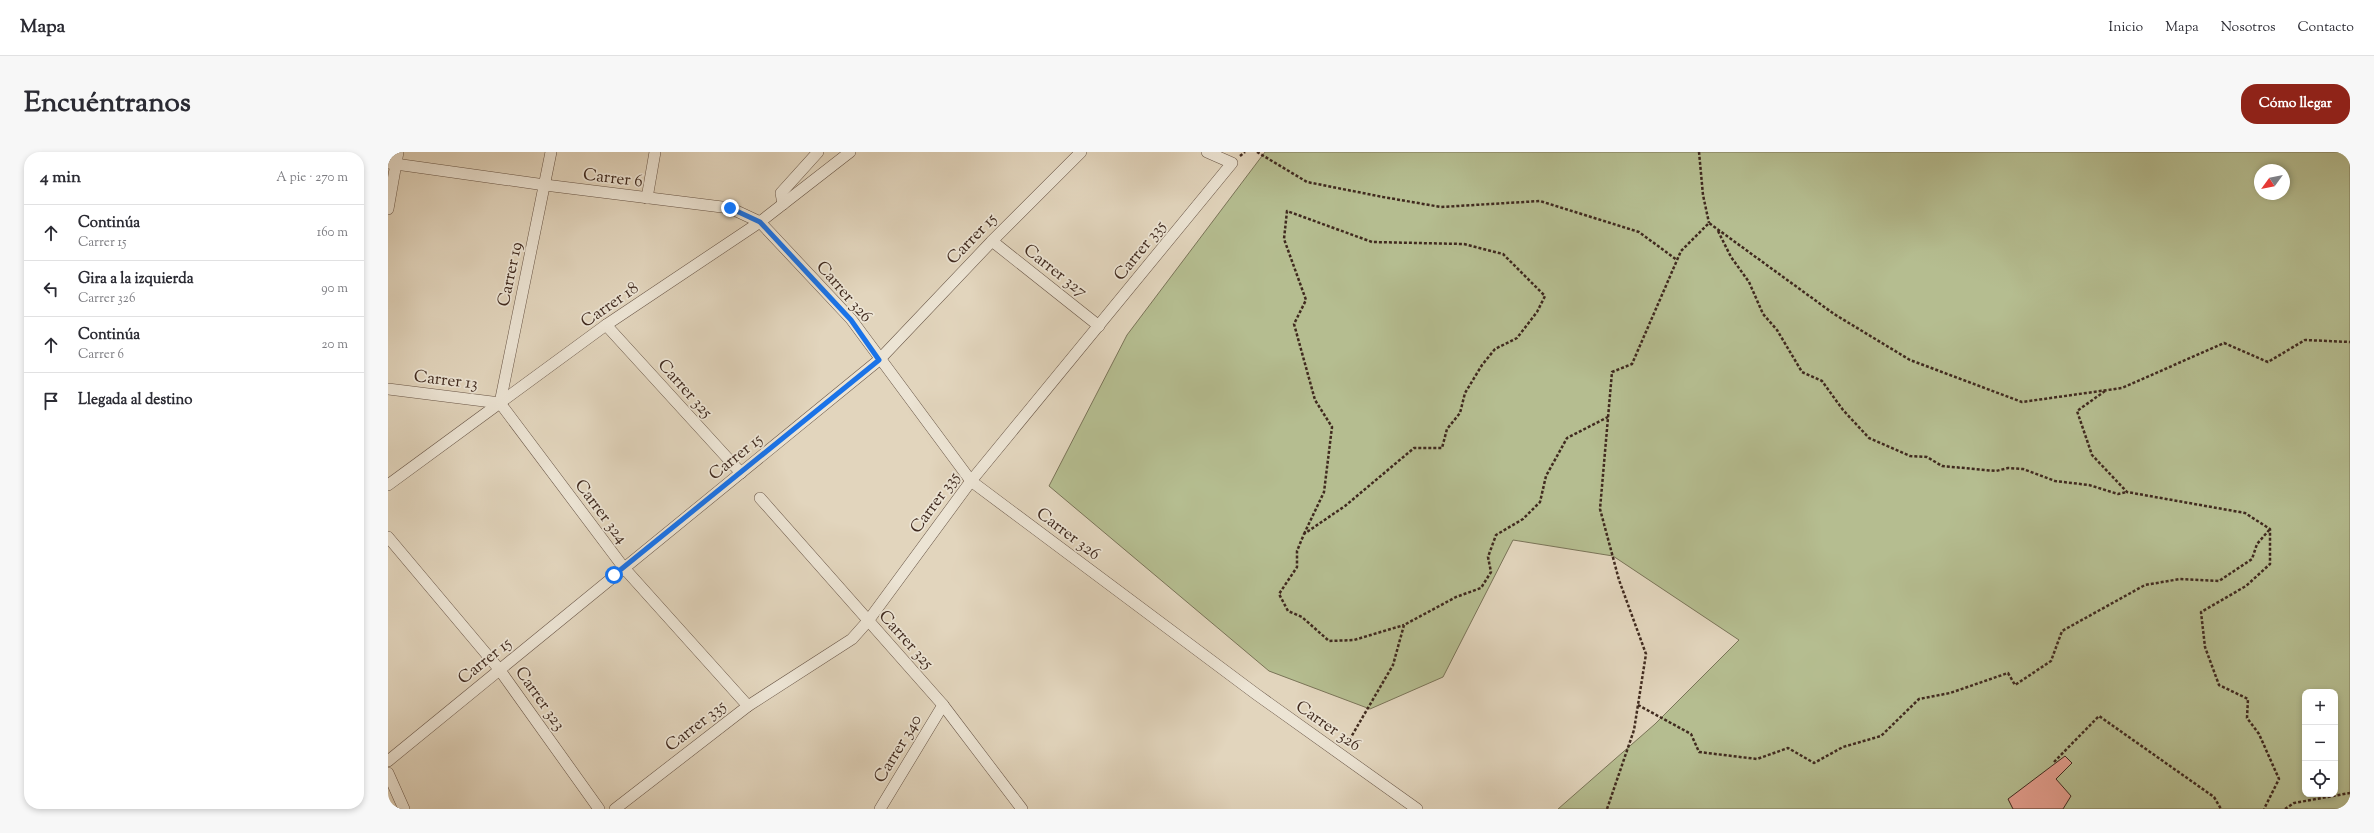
<!DOCTYPE html>
<html lang="es">
<head>
<meta charset="utf-8">
<style>
	body { margin:0; font-family:"Sorts Mill Goudy",serif; background:#f7f7f7; color:#2b2b33 }
	.controls { position:absolute; right:12px; bottom:12px; display:grid; overflow:hidden; border-radius:8px; box-shadow:0 2px 6px #0003 }
	.controls button { width:36px; height:36px; display:grid; place-items:center; padding:0; border:0; border-bottom:1px solid #e1e1e2; background:#fff; color:#2b2b33; font:20px sans-serif }
	.compass { position:absolute; left:1866px; top:12px; width:36px; height:36px; border-radius:50%; background:#fff; box-shadow:0 2px 6px #0003; rotate:237deg }
	.stop { position:absolute; width:12px; height:12px; margin:-9px; border:3px solid #1a73e8; border-radius:50%; background:#fff }
	.stop.end { background:#1a73e8; border-color:#fff; box-shadow:0 1px 4px #0008 }
	.list { margin:0; padding:0; list-style:none }
	h2 { display:flex; justify-content:space-between; align-items:center; height:52px; margin:0; padding:0 16px; font-size:17px }
	h2 small { font-size:13px; font-weight:400; color:#7c7c81 }
	.list li { display:grid; grid-template-columns:26px 1fr auto; gap:12px; align-items:center; box-sizing:border-box; height:56px; padding:0 16px; border-top:1px solid #e1e1e2 }
	.list b { display:block; font-size:15px; white-space:nowrap }
	.list p { margin:0; font-size:13px; white-space:nowrap; color:#7c7c81 }
	.list em { font-size:13px; font-style:normal; color:#7c7c81 }
	.icon { flex:none; width:22px; height:22px; fill:none; stroke:currentColor; stroke-width:2; stroke-linecap:round; stroke-linejoin:round }
	.map { position:relative; flex:none; width:1962px; height:657px; overflow:hidden; border-radius:16px }
	header { display:flex; align-items:center; gap:24px; box-sizing:border-box; height:56px; padding:0 20px; background:#fff; border-bottom:1px solid #e1e1e2 }
	header strong { font-size:19px }
	nav { display:flex; gap:22px; margin-inline-start:auto; font-size:14px }
	.intro { display:flex; align-items:center; justify-content:space-between; box-sizing:border-box; height:96px; padding:0 24px }
	h1 { margin:0; font-size:28px }
	.button { padding:10px 18px; border-radius:16px; background:#8f2418; color:#fff; font-size:14px; font-weight:700 }
	main { display:flex; gap:24px; padding:0 24px }
	aside { flex:1; background:#fff; border-radius:16px; box-shadow:0 2px 6px #0003 }
	.map>svg:first-child { display:block }
	.green { fill:#b5bd90; stroke:#7a7458; fill-rule:evenodd }
	.building { fill:#e39d8d; stroke:#402a1f }
	.lines { fill:none; stroke-linecap:round; stroke-linejoin:round }
	.minor-casing { stroke:#685546; stroke-width:12 }
	.path { stroke:#402a1f; stroke-width:2.5; stroke-dasharray:3 2; stroke-linecap:butt }
	.minor { stroke:#ece4d4; stroke-width:11 }
	.route { stroke:#1a73e8; stroke-width:5 }
	.labels { text-anchor:middle; stroke-width:3.5; stroke-linejoin:round; paint-order:stroke }
	.street-label { font-size:17px; fill:#402a1f; stroke:#ece4d4 }
</style>
</head>
<body>
<header>
<strong>Mapa</strong>
<nav><a>Inicio</a><a>Mapa</a><a>Nosotros</a><a>Contacto</a></nav>
</header>
<div class="intro"><h1>Encuéntranos</h1><a class="button">Cómo llegar</a></div>
<main>
<aside>
<h2>4 min<small>A pie · 270 m</small></h2>
<ul class="list">
<li><svg class="icon" aria-label="ahead" viewBox="0 0 24 24"><path d="M12 20V5M6 11l6-6 6 6"/></svg><div><b>Continúa</b><p>Carrer 15</p></div><em>160 m</em></li>
<li><svg class="icon" aria-label="left" viewBox="0 0 24 24"><path d="M17 20v-9H6M10 6l-5 5 5 5"/></svg><div><b>Gira a la izquierda</b><p>Carrer 326</p></div><em>90 m</em></li>
<li><svg class="icon" aria-label="ahead" viewBox="0 0 24 24"><path d="M12 20V5M6 11l6-6 6 6"/></svg><div><b>Continúa</b><p>Carrer 6</p></div><em>20 m</em></li>
<li><svg class="icon" aria-label="arrive" viewBox="0 0 24 24"><path d="M6 21V4h12l-3 4 3 4H6"/></svg><div><b>Llegada al destino</b></div></li>
</ul>
</aside>
<div class="map">
<svg width="1962" height="657" viewBox="0 0 1962 657">
	<rect width="100%" height="100%" fill="#e2d5bd"/>
	<filter id="stains"><feTurbulence type="fractalNoise" baseFrequency=".005" numOctaves="4"/><feColorMatrix values="0 0 0 0 .2 0 0 0 0 .09 0 0 0 0 .02 0 0 0 .5 -.17"/></filter>
	<radialGradient id="worn" r=".72"><stop offset=".6" stop-color="#630" stop-opacity="0"/><stop offset="1" stop-color="#630" stop-opacity=".3"/></radialGradient>
	<!-- green -->
	<path class="green" d="M 877,0 L 1962,0 L 1962,657 L 1170,657 L 1267,572 L 1351,488 L 1225,404 L 1125,388 L 1055,525 L 982,557 L 881,519 L 661,334 L 739,183 ZM 1872,18 L 1896,18 L 1896,42 L 1872,42 ZM 1917,540 L 1947,540 L 1947,642 L 1917,642 Z"/>
	<!-- building -->
	<path class="building" d="M 1677,604 L 1684,611 L 1668,627 L 1683,644 L 1675,657 L 1625,657 L 1620,647 Z"/>
	<g class="lines">
		<!-- minor casing -->
		<g class="minor-casing">
			<g id="minor">
				<path d="M 0,11 L 157,33 L 342,56 L 372,70 L 463,167 L 583,329 L 868,542 L 1029,657"/>
				<path d="M 259,46 L 267,0"/>
				<path d="M 395,52 L 393,41 L 430,0"/>
				<path d="M 0,57 L 10,0"/>
				<path d="M 604,89 L 711,174"/>
				<path d="M 218,173 L 353,321"/>
				<path d="M 0,237 L 112,251"/>
				<path d="M 112,251 L 236,416 L 360,554"/>
				<path d="M 112,251 L 163,0"/>
				<path d="M 0,333 L 218,173 L 372,70 L 462,0"/>
				<path d="M 372,346 L 555,553 L 634,657"/>
				<path d="M 0,385 L 111,517 L 211,657"/>
				<path d="M 0,609 L 491,208 L 604,89 L 693,0"/>
				<path d="M 0,621 L 16,657"/>
				<path d="M 227,657 L 360,554 L 464,487 L 480,469 L 583,329 L 844,11 L 819,0"/>
				<path d="M 492,657 L 555,553"/>
			</g>
		</g>
		<!-- path -->
		<g class="path">
			<path d="M 869,0 L 919,30 L 995,45 L 1053,55 L 1152,49 L 1251,80 L 1289,108"/>
			<path d="M 1311,0 L 1315,43 L 1321,71"/>
			<path d="M 852,4 L 857,0"/>
			<path d="M 1330,79 L 1343,105 L 1361,130 L 1375,162 L 1389,178 L 1414,220 L 1434,229 L 1455,258 L 1481,286 L 1522,304 L 1539,305 L 1554,314 L 1608,319 L 1620,316 L 1635,317 L 1667,329 L 1701,333 L 1730,342 L 1739,340"/>
			<path d="M 1717,239 L 1689,259 L 1704,303 L 1739,340 L 1857,361 L 1882,377 L 1882,412 L 1858,434 L 1813,460 L 1817,495 L 1831,533 L 1860,547 L 1859,566 L 1871,582 L 1891,627 L 1876,657"/>
			<path d="M 916,382 L 936,340 L 944,275 L 927,248 L 906,172 L 918,148 L 896,87 L 899,59 L 984,90 L 1076,92 L 1115,102 L 1157,144 L 1149,160 L 1129,186 L 1107,197 L 1094,213 L 1077,241 L 1072,261 L 1059,277 L 1054,296 L 1026,296 L 957,354 L 916,382 L 909,399 L 909,415 L 891,442 L 900,459 L 914,465 L 941,489 L 966,488 L 1016,473"/>
			<path d="M 1250,553 L 1303,582 L 1311,600 L 1369,607 L 1400,596 L 1426,611 L 1455,595 L 1493,584 L 1531,547 L 1562,541 L 1620,521 L 1627,533 L 1663,509 L 1674,479 L 1757,433 L 1792,427 L 1831,429 L 1864,407 L 1869,392 L 1882,377"/>
			<path d="M 959,592 L 1005,513 L 1016,473 L 1068,445 L 1093,436 L 1103,420 L 1100,405 L 1108,383 L 1135,367 L 1152,350 L 1158,324 L 1179,286 L 1220,265"/>
			<path d="M 1666,610 L 1711,564 L 1826,645 L 1833,657"/>
			<path d="M 1219,657 L 1246,578 L 1258,502 L 1231,428 L 1212,357 L 1224,220 L 1244,212 L 1293,99 L 1321,71 L 1446,162 L 1522,208 L 1634,250 L 1734,236 L 1836,191 L 1880,210 L 1917,188 L 1962,190"/>
			<path d="M 1897,657 L 1906,651 L 1962,641"/>
		</g>
		<!-- minor -->
		<use href="#minor" class="minor"/>
	</g>
	<g class="lines">
		<!-- route -->
		<path class="route" d="M 226,423 L 491,208 L 463,168 L 372,70 L 342,56"/>
	</g>
	<g class="labels">
		<!-- street labels -->
		<g class="street-label">
			<text transform="translate(225 25) rotate(7)" y="6">Carrer 6</text>
			<text transform="translate(583 86) rotate(-46)" y="6">Carrer 15</text>
			<text transform="translate(751 98) rotate(-51)" y="6">Carrer 335</text>
			<text transform="translate(668 118) rotate(38)" y="6">Carrer 327</text>
			<text transform="translate(121 122) rotate(-78)" y="6">Carrer 19</text>
			<text transform="translate(457 139) rotate(49)" y="6">Carrer 326</text>
			<text transform="translate(221 152) rotate(-35)" y="6">Carrer 18</text>
			<text transform="translate(58 227) rotate(7)" y="6">Carrer 13</text>
			<text transform="translate(298 236) rotate(48)" y="6">Carrer 325</text>
			<text transform="translate(347 304) rotate(-39)" y="6">Carrer 15</text>
			<text transform="translate(546 350) rotate(-54)" y="6">Carrer 335</text>
			<text transform="translate(214 359) rotate(53)" y="6">Carrer 324</text>
			<text transform="translate(681 381) rotate(37)" y="6">Carrer 326</text>
			<text transform="translate(519 487) rotate(48)" y="6">Carrer 325</text>
			<text transform="translate(96 508) rotate(-39)" y="6">Carrer 15</text>
			<text transform="translate(153 546) rotate(55)" y="6">Carrer 323</text>
			<text transform="translate(307 573) rotate(-38)" y="6">Carrer 335</text>
			<text transform="translate(941 573) rotate(35)" y="6">Carrer 326</text>
			<text transform="translate(509 596) rotate(-59)" y="6">Carrer 340</text>
		</g>
	</g>
	<rect width="100%" height="100%" filter="url(#stains)"/>
	<rect width="100%" height="100%" fill="url(#worn)"/>
</svg>
<div class="controls">
<button>+</button>
<button>−</button>
<button><svg class="icon" aria-label="locate" viewBox="0 0 24 24"><circle cx="12" cy="12" r="6"/><path d="M12 2v4M12 18v4M2 12h4M18 12h4"/></svg></button>
</div>
<svg class="compass" viewBox="-18 -18 36 36"><path d="M0-13l5 13h-10z" fill="#e53935"/><path d="M0 13l5-13h-10z" fill="#7c7c81"/></svg>
<div class="stop" style="left:226px;top:423px"></div>
<div class="stop end" style="left:342px;top:56px"></div>
</div>
</main>
</body>
</html>
